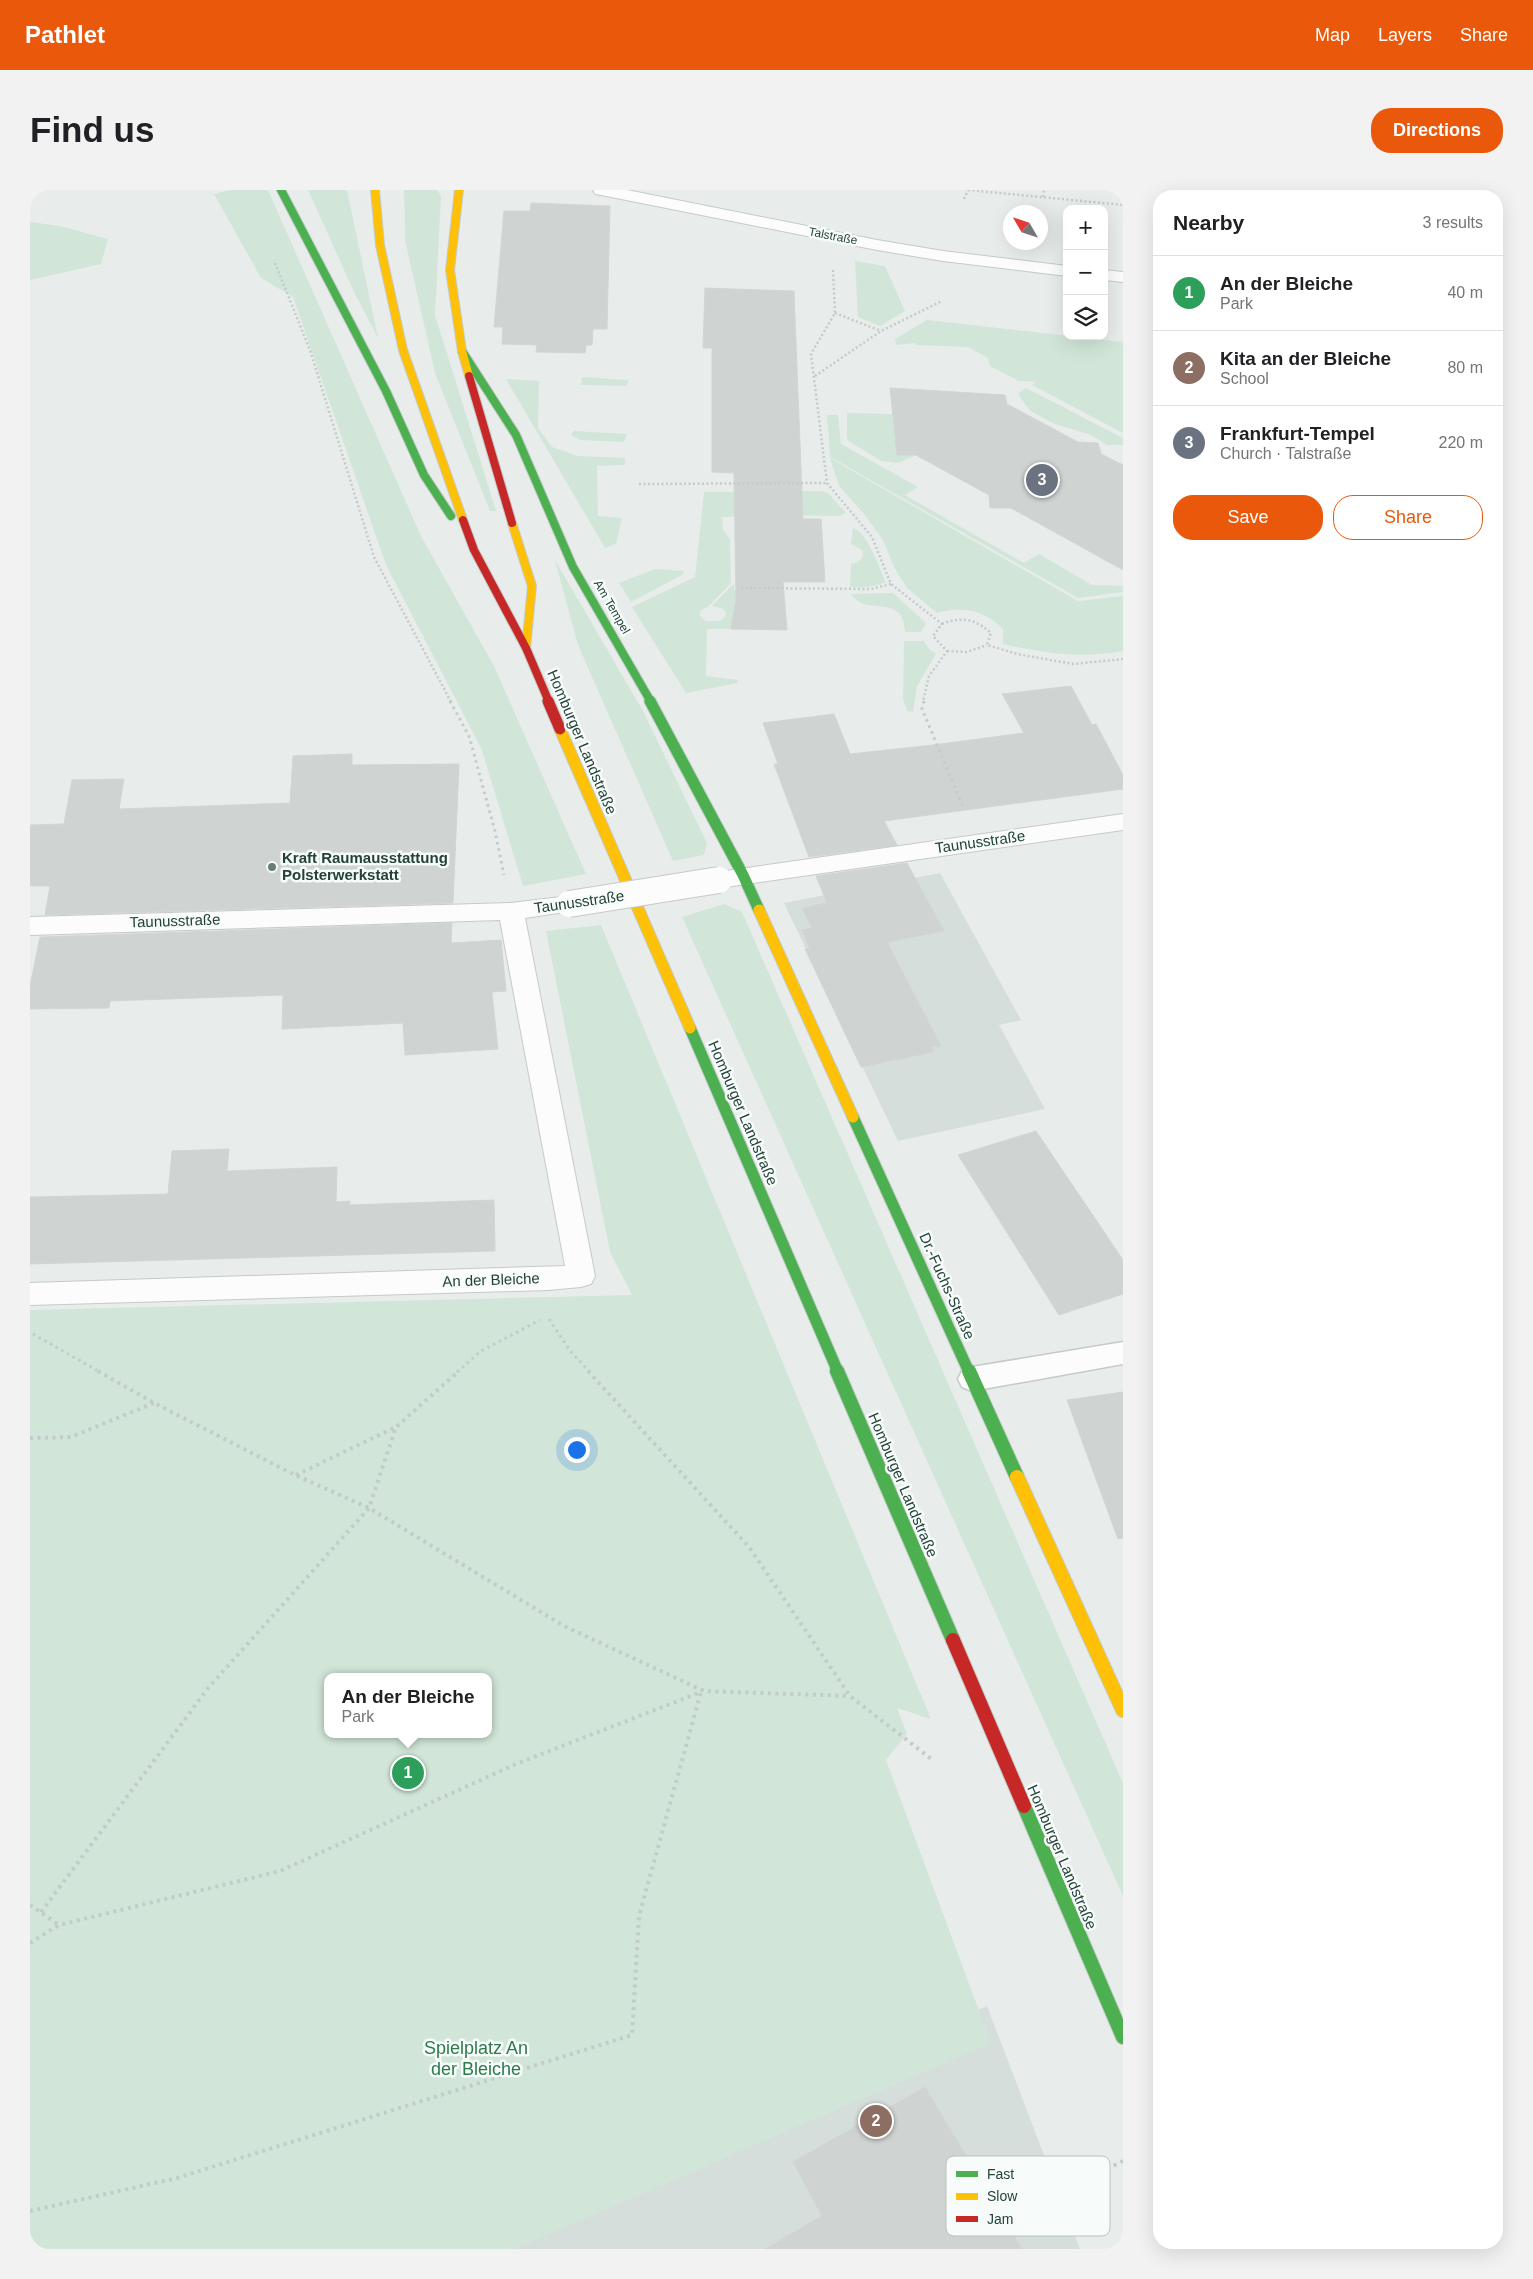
<!DOCTYPE html>
<html lang="en">
<head>
<meta charset="utf-8">
<style>
	body { margin:0; font-family:Helvetica,sans-serif; background:#f2f2f2; color:#202124 }
	.controls { position:absolute; right:15px; top:15px; display:grid; overflow:hidden; border-radius:10px; box-shadow:0 5px 20px #0002 }
	.controls button { width:45px; height:45px; display:grid; place-items:center; padding:0; border:0; border-bottom:1px solid #e0e0e0; background:#fff; color:#202124; font:25px sans-serif }
	.compass { position:absolute; left:973px; top:15px; width:45px; height:45px; border-radius:50%; background:#fff; box-shadow:0 5px 20px #0002; rotate:309deg }
	.you { position:absolute; left:546px; top:1259px; width:18px; height:18px; margin:-12px; border:4px solid #fff; border-radius:50%; background:#1a73e8; box-shadow:0 0 0 8px #1a73e833 }
	.badge { display:grid; place-items:center; width:32px; height:32px; border-radius:50%; background:#ea580c; color:#fff; font-size:16px; font-weight:700 }
	.pin { position:absolute; translate:-50% -50%; border:2px solid #fff; box-shadow:0 1px 5px #0006 }
	.popup { position:absolute; left:294px; top:1483px; width:168px; height:65px; box-sizing:border-box; display:grid; place-content:center; border-radius:10px; background:#fff; filter:drop-shadow(0 1px 4px #0005); font-size:16px; white-space:nowrap; color:#757577 }
	.popup b { font-size:19px; color:#202124 }
	.popup::after { content:''; position:absolute; left:50%; top:100%; margin-left:-10px; border:10px solid transparent; border-top-color:#fff }
	.list { margin:0; padding:0; list-style:none }
	h2 { display:flex; justify-content:space-between; align-items:center; height:65px; margin:0; padding:0 20px; font-size:21px }
	h2 small { font-size:16px; font-weight:400; color:#757577 }
	.list li { display:grid; grid-template-columns:32px 1fr auto; gap:15px; align-items:center; box-sizing:border-box; height:75px; padding:0 20px; border-top:1px solid #e0e0e0 }
	.list b { display:block; font-size:19px; white-space:nowrap }
	.list p { margin:0; font-size:16px; white-space:nowrap; color:#757577 }
	.list em { font-size:16px; font-style:normal; color:#757577 }
	.actions { display:flex; gap:10px; padding:15px 20px }
	.actions a { flex:1; padding:11px 0; border:1px solid #ea580c; border-radius:20px; text-align:center; font-size:18px; color:#ea580c }
	.actions .main { background:#ea580c; color:#fff }
	.icon { flex:none; width:28px; height:28px; fill:none; stroke:currentColor; stroke-width:2; stroke-linecap:round; stroke-linejoin:round }
	.map { position:relative; flex:none; width:1093px; height:2059px; overflow:hidden; border-radius:20px }
	header { display:flex; align-items:center; gap:30px; box-sizing:border-box; height:70px; padding:0 25px; background:#ea580c; color:#fff }
	header strong { font-size:24px }
	nav { display:flex; gap:28px; margin-inline-start:auto; font-size:18px }
	.intro { display:flex; align-items:center; justify-content:space-between; box-sizing:border-box; height:120px; padding:0 30px }
	h1 { margin:0; font-size:35px }
	.button { padding:12px 22px; border-radius:20px; background:#ea580c; color:#fff; font-size:18px; font-weight:700 }
	main { display:flex; gap:30px; padding:0 30px }
	aside { flex:1; background:#fff; border-radius:20px; box-shadow:0 5px 20px #0002 }
	.map>svg:first-child { display:block }
	.built { fill:#d6dedb }
	.green { fill:#d1e6d8; fill-rule:evenodd }
	.building { fill:#cfd4d2; stroke:#d1d6d4 }
	.lines { fill:none; stroke-linecap:round; stroke-linejoin:round }
	.lane-casing { stroke:#c5cac8; stroke-width:3 }
	.street-casing { stroke:#c5cac8; stroke-width:2 }
	.fast-far2-casing { stroke:#c3cbc8; stroke-width:10 }
	.fast-far1-casing { stroke:#c3cbc8; stroke-width:13 }
	.fast-casing { stroke:#c3cbc8; stroke-width:16 }
	.slow-far2-casing { stroke:#c3cbc8; stroke-width:10 }
	.slow-far1-casing { stroke:#c3cbc8; stroke-width:13 }
	.slow-casing { stroke:#c3cbc8; stroke-width:16 }
	.jam-far2-casing { stroke:#c3cbc8; stroke-width:10 }
	.jam-far1-casing { stroke:#c3cbc8; stroke-width:13 }
	.jam-casing { stroke:#c3cbc8; stroke-width:16 }
	.path-far2 { stroke:#c3ccca; stroke-width:2.5; stroke-dasharray:2 2.5; stroke-linecap:butt }
	.path-far1 { stroke:#c3ccca; stroke-width:3; stroke-dasharray:2.5 4; stroke-linecap:butt }
	.path { stroke:#c3ccca; stroke-width:4; stroke-dasharray:3 4.5; stroke-linecap:butt }
	.lane { fill:#fcfcfc; fill-rule:evenodd }
	.street { fill:#fcfcfc; fill-rule:evenodd }
	.fast-far2 { stroke:#4caf50; stroke-width:8 }
	.fast-far1 { stroke:#4caf50; stroke-width:11 }
	.fast { stroke:#4caf50; stroke-width:14 }
	.slow-far2 { stroke:#ffc107; stroke-width:8 }
	.slow-far1 { stroke:#ffc107; stroke-width:11 }
	.slow { stroke:#ffc107; stroke-width:14 }
	.jam-far2 { stroke:#c62828; stroke-width:8 }
	.jam-far1 { stroke:#c62828; stroke-width:11 }
	.jam { stroke:#c62828; stroke-width:14 }
	.street-bridge-casing { stroke:#c5cac8; stroke-width:28; stroke-linecap:butt }
	.street-bridge { stroke:#fcfcfc; stroke-width:26 }
	.poi-dot { fill:#697e78; stroke:#f7fbf9; stroke-width:2 }
	.labels { text-anchor:middle; stroke-width:5; stroke-linejoin:round; paint-order:stroke }
	.far-street-label { font-size:12px; fill:#24423a; stroke:#f7fbf9 }
	.street-label { font-size:15px; fill:#24423a; stroke:#f7fbf9 }
	.poi-label { font-size:15px; font-weight:bold; fill:#24423a; stroke:#f7fbf9; text-anchor:start }
	.near-park-label { font-size:18px; fill:#2d7a4b; stroke:#f7fbf9 }
	.key { fill:#f7fbf9; stroke:#b8c4c0; stroke-width:1 }
	.key-label { font-size:14px; fill:#24423a }
</style>
</head>
<body>
<header>
<strong>Pathlet</strong>
<nav><a>Map</a><a>Layers</a><a>Share</a></nav>
</header>
<div class="intro"><h1>Find us</h1><a class="button">Directions</a></div>
<main>
<div class="map">
<svg width="1093" height="2059" viewBox="0 0 1093 2059">
	<rect width="100%" height="100%" fill="#e8edeb"/>
	<!-- built -->
	<g class="built">
		<path d="M 910,683 L 991,830 L 969,835 L 1015,919 L 868,951 L 754,713 Z"/>
		<path d="M 957,1816 L 1050,2059 L 405,2059 L 426,2046 Z"/>
	</g>
	<!-- green -->
	<g class="green">
		<path d="M 199,0 L 238,0 L 391,346 L 464,476 L 556,684 L 493,696 L 452,560 L 356,375 L 263,107 L 231,88 L 184,4 Z"/>
		<path d="M 278,0 L 317,0 L 348,148 L 325,104 Z"/>
		<path d="M 374,0 L 407,0 L 411,6 L 405,125 L 466,321 L 460,321 L 405,183 L 375,50 Z"/>
		<path d="M 0,32 L 30,36 L 78,49 L 71,74 L 0,90 Z"/>
		<path d="M 825,71 L 855,76 L 875,121 L 850,136 L 828,127 Z"/>
		<path d="M 897,130 L 1093,152 L 1093,243 L 1002,195 L 1006,192 L 989,191 L 960,176 L 958,168 L 938,157 L 885,155 L 886,153 L 866,155 L 865,149 Z"/>
		<path d="M 552,187 L 599,190 L 596,196 L 551,195 Z"/>
		<path d="M 476,189 L 509,191 L 508,238 L 522,257 L 548,266 L 595,268 L 595,275 L 567,276 L 568,326 L 592,328 L 586,354 L 575,358 Z"/>
		<path d="M 996,198 L 1093,248 L 1093,255 L 1077,255 L 1061,245 L 1025,234 L 1000,221 L 988,204 Z"/>
		<path d="M 817,223 L 862,224 L 867,265 L 886,265 L 869,273 L 851,271 L 817,250 Z"/>
		<path d="M 797,225 L 808,225 L 811,254 L 888,297 L 875,305 L 994,373 L 1009,364 L 1062,395 L 1093,396 L 1093,402 L 1048,408 L 800,267 Z"/>
		<path d="M 544,241 L 597,244 L 594,252 L 551,250 L 541,245 Z"/>
		<path d="M 800,268 L 1048,411 L 1093,406 L 1093,461 C 1051,469 1014,463 973,454 L 973,439 C 954,420 932,416 907,423 L 877,398 L 865,379 L 853,350 L 834,324 L 809,296 Z"/>
		<path d="M 791,301 L 798,303 L 816,323 L 809,326 L 751,325 L 692,327 L 693,340 L 700,349 L 701,393 L 679,416 L 670,421 L 670,426 L 676,431 L 689,431 L 694,428 L 696,423 L 693,419 L 682,416 L 701,396 L 704,395 L 704,400 L 731,401 L 706,439 L 677,439 L 676,486 L 708,490 L 708,493 L 656,503 L 602,417 L 665,387 L 674,302 Z"/>
		<path d="M 823,338 C 837,341 850,380 856,393 L 838,397 L 820,397 L 821,374 L 828,372 L 833,367 L 832,360 L 821,354 Z"/>
		<path d="M 525,370 L 613,521 L 677,653 L 674,665 L 643,671 L 548,455 Z"/>
		<path d="M 625,379 L 654,381 L 652,385 L 601,412 L 589,393 Z"/>
		<path d="M 863,403 L 896,433 L 891,442 L 875,442 C 873,401 836,428 821,404 Z"/>
		<path d="M 874,451 L 894,451 L 899,459 L 906,464 L 887,496 L 883,522 L 877,521 L 873,510 Z"/>
		<path d="M 694,714 L 712,722 L 1093,1593 L 1093,1706 L 652,727 Z"/>
		<path d="M 571,735 L 901,1529 L 867,1518 L 877,1544 L 856,1570 L 961,1853 L 484,2059 L 0,2059 L 0,1120 L 602,1105 L 580,1062 L 516,741 ZM 298,1487 L 458,1487 L 458,1544 L 298,1544 Z"/>
	</g>
	<!-- building -->
	<g class="building">
		<path d="M 501,13 L 580,16 L 577,139 L 563,139 L 562,155 L 556,155 L 555,163 L 506,162 L 507,155 L 472,154 L 473,137 L 464,137 L 474,21 L 500,21 Z"/>
		<path d="M 675,98 L 764,101 L 773,329 L 791,329 L 795,392 L 753,392 L 757,440 L 701,439 L 706,409 L 704,283 L 682,282 L 682,158 L 673,158 Z"/>
		<path d="M 860,198 L 975,205 L 977,214 L 1048,252 L 1068,253 L 1071,264 L 1093,275 L 1093,380 L 981,318 L 960,318 L 959,305 L 886,265 L 867,265 Z"/>
		<path d="M 1041,496 L 1062,535 L 1066,534 L 1093,585 L 1093,599 L 854,631 L 867,655 L 779,667 L 744,574 L 748,574 L 733,533 L 804,524 L 820,564 L 903,555 L 994,543 L 972,504 Z"/>
		<path d="M 322,564 L 322,575 L 429,574 L 423,713 L 15,725 L 20,696 L 0,696 L 0,635 L 34,634 L 42,590 L 94,589 L 89,619 L 260,613 L 263,566 Z"/>
		<path d="M 877,673 L 914,741 L 857,752 L 911,856 L 901,857 L 903,862 L 831,877 L 775,759 L 780,759 L 772,740 L 782,738 L 772,718 L 797,713 L 786,686 Z"/>
		<path d="M 422,733 L 421,753 L 471,750 L 476,801 L 462,802 L 468,859 L 375,865 L 373,833 L 252,839 L 253,805 L 80,811 L 79,818 L 0,819 L 0,796 L 10,747 Z"/>
		<path d="M 1006,941 L 1093,1070 L 1093,1104 L 1029,1125 L 928,965 Z"/>
		<path d="M 199,959 L 197,981 L 307,977 L 306,1012 L 320,1011 L 320,1015 L 464,1010 L 465,1061 L 0,1074 L 0,1007 L 138,1004 L 142,961 Z"/>
		<path d="M 1093,1202 L 1093,1348 L 1088,1349 L 1037,1210 Z"/>
		<path d="M 895,1897 L 992,2059 L 735,2059 L 792,2026 L 763,1972 Z"/>
	</g>
	<g class="lines">
		<!-- lane casing -->
		<g class="lane-casing">
			<path id="lane" d="M 1093,1152 L 1093,1174 L 942,1201 L 932,1197 L 928,1189 L 932,1181 L 942,1177 Z"/>
		</g>
		<!-- street casing -->
		<g class="street-casing">
			<g id="street">
				<path d="M 563,0 L 597,0 L 847,50 L 913,61 L 1037,76 L 1037,86 L 913,71 L 847,60 L 571,5 L 565,4 Z"/>
				<path d="M 1074,80 L 1093,82 L 1093,92 L 1074,90 Z"/>
				<path d="M 1093,624 L 1093,640 L 689,698 L 681,696 L 677,690 L 681,684 L 689,682 Z"/>
				<path d="M 539,706 L 548,708 L 551,714 L 548,720 L 495,728 L 565,1086 L 561,1094 L 551,1097 L 518,1100 L 0,1115 L 0,1093 L 535,1076 L 470,730 L 0,745 L 0,727 L 481,713 Z"/>
			</g>
		</g>
		<!-- fast-far2 casing -->
		<g class="fast-far2-casing">
			<g id="fast-far2">
				<path d="M 251,0 L 356,201 L 394,285 L 421,326"/>
				<path d="M 432,161 L 486,245 L 543,377 L 621,512"/>
			</g>
		</g>
		<!-- fast-far1 casing -->
		<g class="fast-far1-casing">
			<g id="fast-far1">
				<path d="M 620,511 L 713,685 L 729,720"/>
				<path d="M 660,838 L 808,1182"/>
				<path d="M 823,927 L 939,1182"/>
			</g>
		</g>
		<!-- fast casing -->
		<g class="fast-casing">
			<g id="fast">
				<path d="M 807,1181 L 923,1450"/>
				<path d="M 939,1181 L 987,1287"/>
				<path d="M 994,1616 L 1093,1847"/>
			</g>
		</g>
		<!-- slow-far2 casing -->
		<g class="slow-far2-casing">
			<g id="slow-far2">
				<path d="M 345,0 L 350,55 L 373,160 L 433,330"/>
				<path d="M 429,0 L 420,80 L 432,161 L 439,186"/>
				<path d="M 482,333 L 502,396 L 496,458"/>
			</g>
		</g>
		<!-- slow-far1 casing -->
		<g class="slow-far1-casing">
			<g id="slow-far1">
				<path d="M 530,539 L 660,838"/>
				<path d="M 729,720 L 823,927"/>
			</g>
		</g>
		<!-- slow casing -->
		<g class="slow-casing">
			<path id="slow" d="M 987,1287 L 1093,1520"/>
		</g>
		<!-- jam-far2 casing -->
		<g class="jam-far2-casing">
			<g id="jam-far2">
				<path d="M 439,186 L 482,333"/>
				<path d="M 433,330 L 444,360 L 496,458 L 519,512"/>
			</g>
		</g>
		<!-- jam-far1 casing -->
		<g class="jam-far1-casing">
			<path id="jam-far1" d="M 518,511 L 530,539"/>
		</g>
		<!-- jam casing -->
		<g class="jam-casing">
			<path id="jam" d="M 923,1450 L 994,1616"/>
		</g>
		<!-- path-far2 -->
		<g class="path-far2">
			<path d="M 938,0 L 1093,15"/>
			<path d="M 1013,7 L 1014,0"/>
			<path d="M 934,9 L 938,0"/>
			<path d="M 245,73 L 280,160 L 344,367 L 421,512"/>
			<path d="M 803,80 L 805,123 L 781,164 L 797,293 L 842,347 L 861,394 L 912,434 L 903,446 L 917,461 L 899,486 L 893,512"/>
			<path d="M 805,123 L 851,141"/>
			<path d="M 785,186 L 851,141 L 912,111"/>
			<path d="M 609,294 L 797,293"/>
			<path d="M 711,398 L 841,399 L 861,394"/>
			<path d="M 912,434 C 932,426 945,429 961,443 L 957,455 L 987,464 L 1043,474 L 1093,469"/>
			<path d="M 917,461 L 937,462 L 957,455"/>
		</g>
		<!-- path-far1 -->
		<g class="path-far1">
			<path d="M 420,511 L 439,546 L 465,641 L 474,685"/>
			<path d="M 894,511 L 892,519 L 934,619"/>
			<path d="M 519,1129 L 541,1162 L 560,1182"/>
			<path d="M 3,1144 L 70,1182"/>
			<path d="M 427,1182 L 451,1161 L 510,1130"/>
		</g>
		<!-- path -->
		<g class="path">
			<path d="M 68,1181 L 124,1213 L 265,1285 L 339,1318 L 534,1436 L 674,1501 L 820,1506"/>
			<path d="M 558,1181 L 719,1357 L 820,1506 L 904,1571"/>
			<path d="M 0,1248 L 41,1247 L 124,1213"/>
			<path d="M 266,1285 L 366,1237"/>
			<path d="M 0,1715 L 29,1735"/>
			<path d="M 11,1722 L 179,1497 L 339,1318 L 366,1237 L 429,1181"/>
			<path d="M 0,1753 L 29,1735 L 250,1681 L 486,1574 L 671,1502"/>
			<path d="M 1077,1979 L 1093,1971"/>
			<path d="M 0,2021 L 147,1988 L 602,1845 L 609,1726 L 671,1502"/>
		</g>
		<!-- lane -->
		<use href="#lane" class="lane"/>
		<!-- street -->
		<use href="#street" class="street"/>
		<!-- fast-far2 -->
		<use href="#fast-far2" class="fast-far2"/>
		<!-- fast-far1 -->
		<use href="#fast-far1" class="fast-far1"/>
		<!-- fast -->
		<use href="#fast" class="fast"/>
		<!-- slow-far2 -->
		<use href="#slow-far2" class="slow-far2"/>
		<!-- slow-far1 -->
		<use href="#slow-far1" class="slow-far1"/>
		<!-- slow -->
		<use href="#slow" class="slow"/>
		<!-- jam-far2 -->
		<use href="#jam-far2" class="jam-far2"/>
		<!-- jam-far1 -->
		<use href="#jam-far1" class="jam-far1"/>
		<!-- jam -->
		<use href="#jam" class="jam"/>
		<!-- street-bridge casing -->
		<g class="street-bridge-casing">
			<path id="street-bridge" d="M 539,714 L 689,690"/>
		</g>
		<!-- street-bridge -->
		<use href="#street-bridge" class="street-bridge"/>
	</g>
	<!-- markers -->
	<circle class="poi-dot" cx="242" cy="677" r="5"/>
	<g class="labels">
		<!-- far-street labels -->
		<g class="far-street-label">
			<text transform="translate(803 46) rotate(11)" y="4">Talstraße</text>
			<text transform="translate(582 417) rotate(60)" y="4">Am Tempel</text>
		</g>
		<!-- street labels -->
		<g class="street-label">
			<text transform="translate(552 552) rotate(67)" y="5">Homburger Landstraße</text>
			<text transform="translate(950 652) rotate(-8)" y="5">Taunusstraße</text>
			<text transform="translate(549 712) rotate(-8)" y="5">Taunusstraße</text>
			<text transform="translate(145 731) rotate(-2)" y="5">Taunusstraße</text>
			<text transform="translate(713 923) rotate(67)" y="5">Homburger Landstraße</text>
			<text transform="translate(461 1090) rotate(-2)" y="5">An der Bleiche</text>
			<text transform="translate(917 1096) rotate(66)" y="5">Dr.-Fuchs-Straße</text>
			<text transform="translate(873 1295) rotate(67)" y="5">Homburger Landstraße</text>
			<text transform="translate(1032 1667) rotate(67)" y="5">Homburger Landstraße</text>
		</g>
		<!-- poi labels -->
		<g class="poi-label">
			<text x="252" y="673">Kraft Raumausstattung<tspan x="252" dy="17">Polsterwerkstatt</tspan></text>
		</g>
		<!-- near-park labels -->
		<g class="near-park-label">
			<text x="446" y="1864">Spielplatz An<tspan x="446" dy="21">der Bleiche</tspan></text>
		</g>
	</g>
	<!-- legend -->
	<rect x="916" y="1966" width="164" height="80" rx="8" class="key"/>
	<rect x="926" y="1981" width="22" height="6" fill="#4caf50"/>
	<rect x="926" y="2003" width="22" height="7" fill="#ffc107"/>
	<rect x="926" y="2026" width="22" height="6" fill="#c62828"/>
	<g class="key-label">
		<text x="957" y="1989">Fast</text>
		<text x="957" y="2011">Slow</text>
		<text x="957" y="2034">Jam</text>
	</g>
</svg>
<div class="controls">
<button>+</button>
<button>−</button>
<button><svg class="icon" aria-label="layers" viewBox="0 0 24 24"><path d="M12 4l9 5-9 5-9-5zM3 14l9 5 9-5"/></svg></button>
</div>
<svg class="compass" viewBox="-18 -18 36 36"><path d="M0-13l5 13h-10z" fill="#e53935"/><path d="M0 13l5-13h-10z" fill="#757577"/></svg>
<div class="you"></div>
<div class="pin badge" style="left:378px;top:1583px;background:#2e9e5b">1</div>
<div class="popup"><b>An der Bleiche</b>Park</div>
<div class="pin badge" style="left:846px;top:1931px;background:#8d6e63">2</div>
<div class="pin badge" style="left:1012px;top:290px;background:#6b7280">3</div>
</div>
<aside>
<h2>Nearby<small>3 results</small></h2>
<ul class="list">
<li><span class="badge" style="background:#2e9e5b">1</span><div><b>An der Bleiche</b><p>Park</p></div><em>40 m</em></li>
<li><span class="badge" style="background:#8d6e63">2</span><div><b>Kita an der Bleiche</b><p>School</p></div><em>80 m</em></li>
<li><span class="badge" style="background:#6b7280">3</span><div><b>Frankfurt-Tempel</b><p>Church · Talstraße</p></div><em>220 m</em></li>
</ul>
<div class="actions"><a class="main">Save</a><a>Share</a></div>
</aside>
</main>
</body>
</html>
